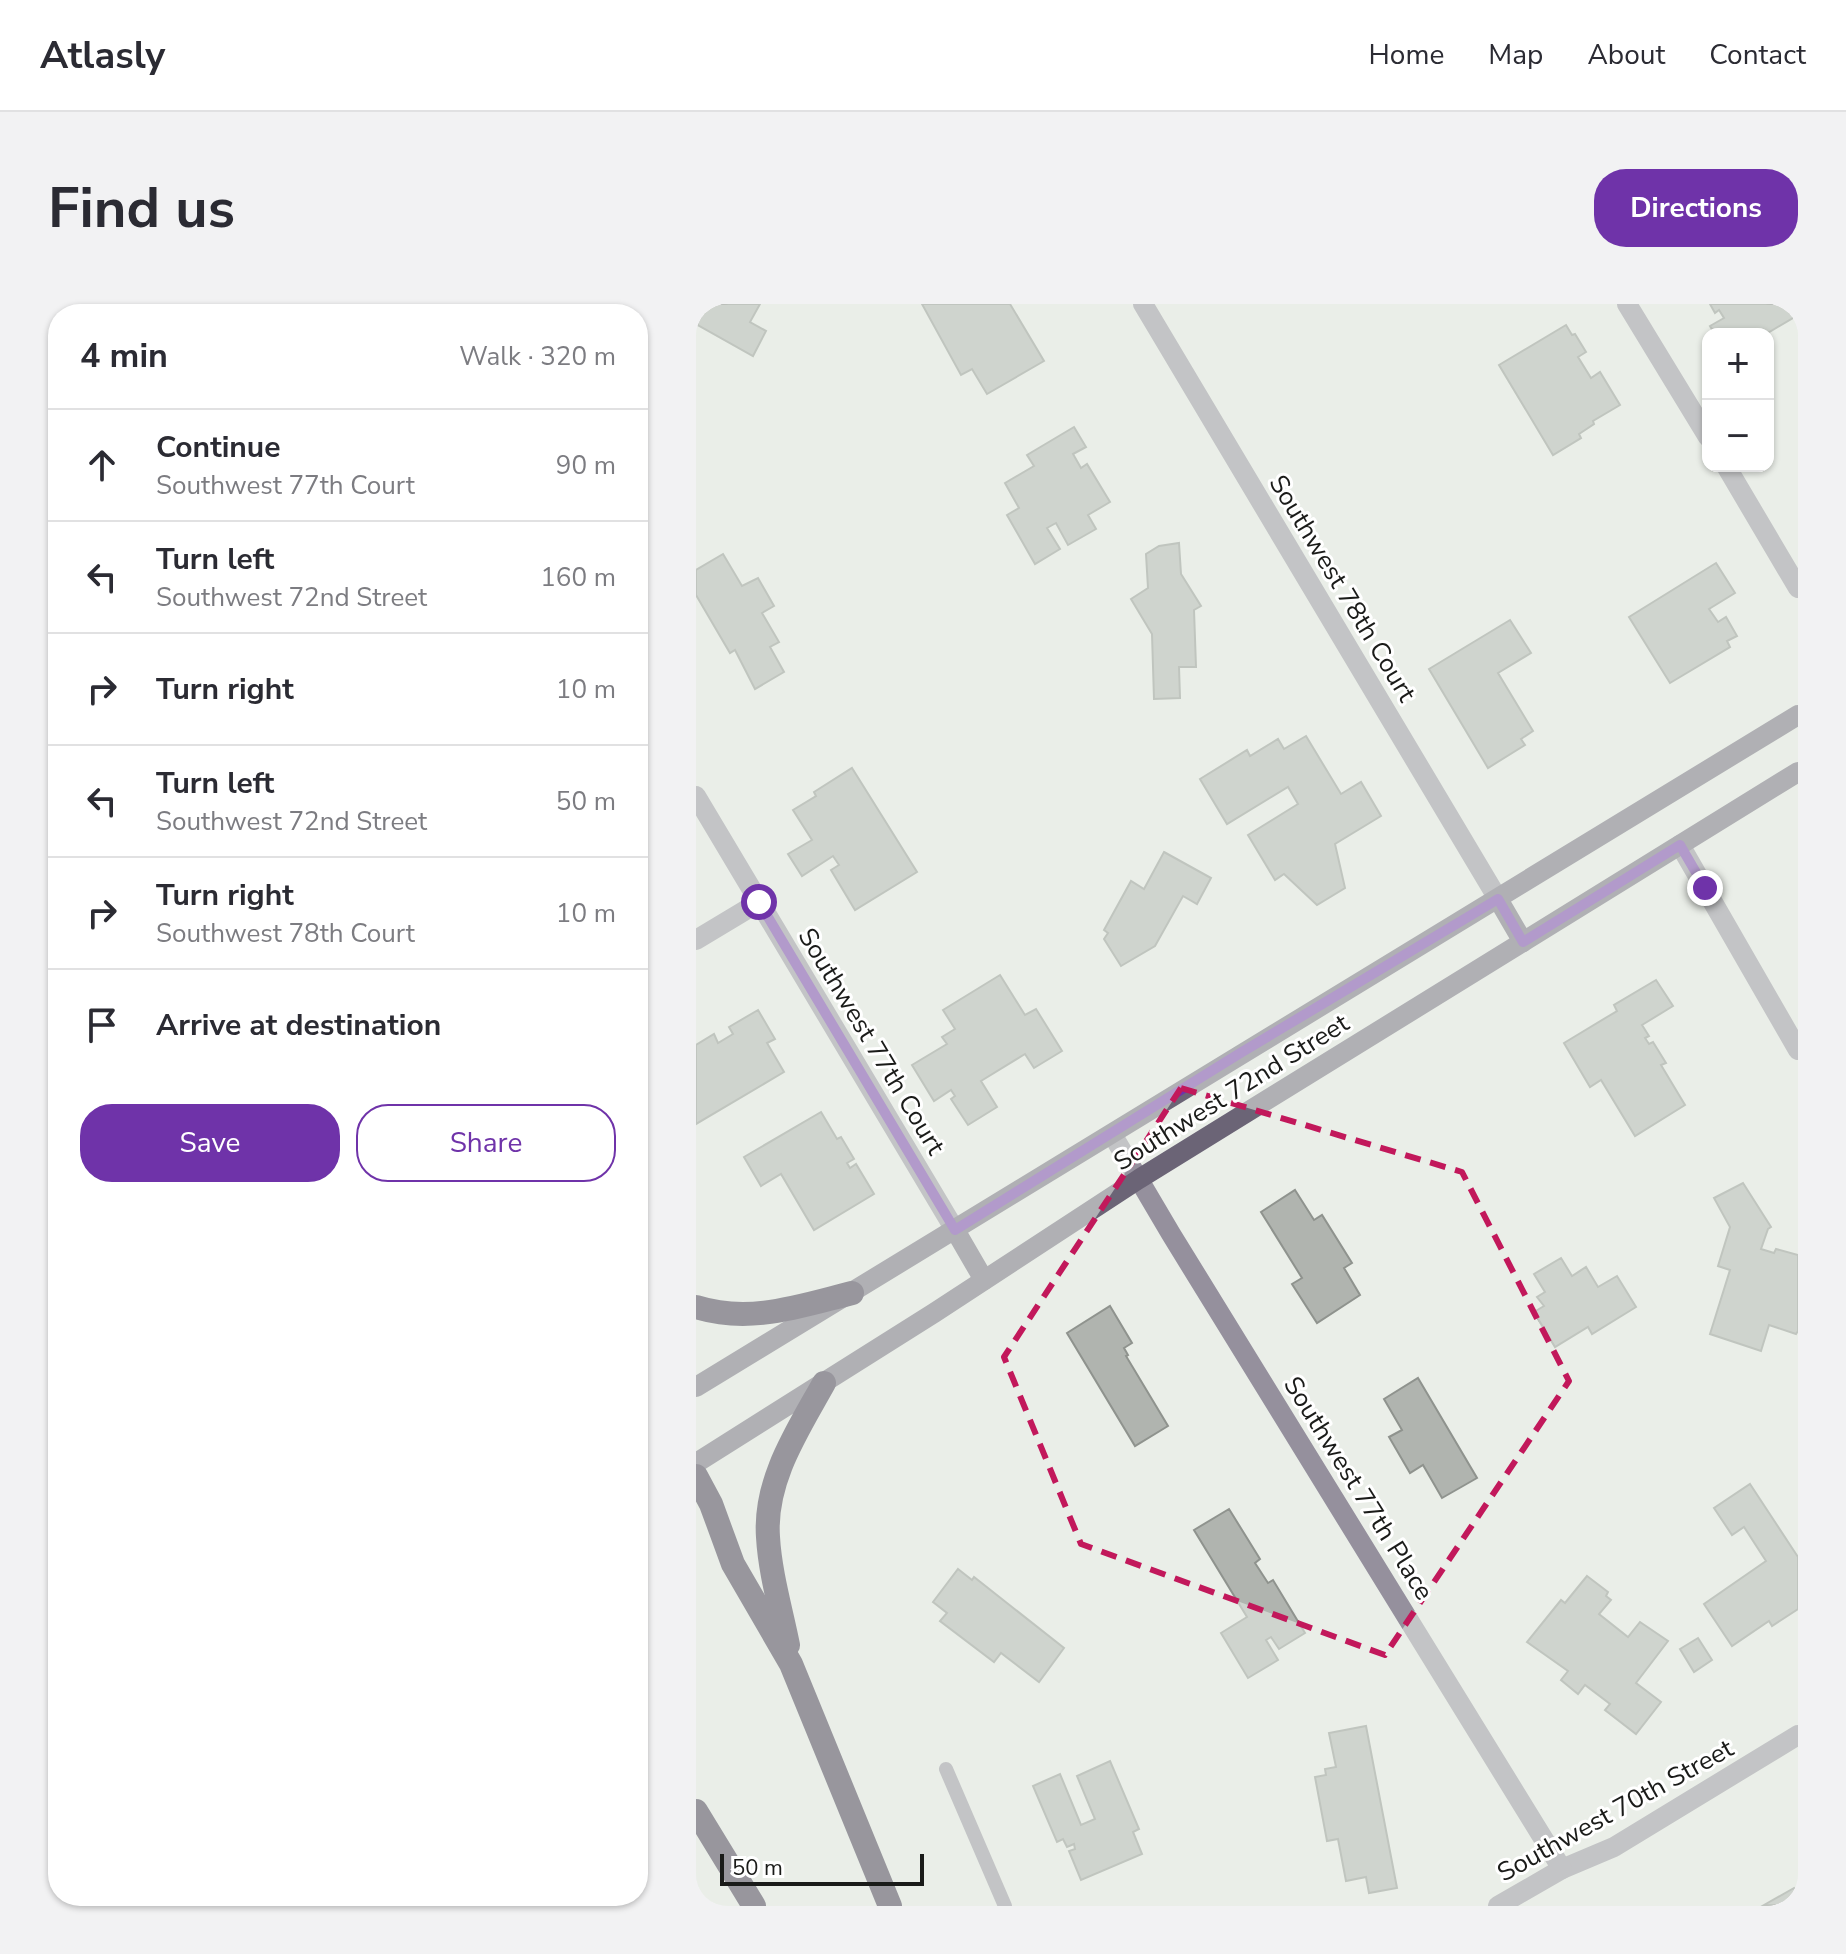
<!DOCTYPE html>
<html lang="en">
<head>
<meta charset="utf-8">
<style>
	body { margin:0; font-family:"Nunito Sans",sans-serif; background:#f2f2f3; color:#2b2b33 }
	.controls { position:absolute; right:24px; top:24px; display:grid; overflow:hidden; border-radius:16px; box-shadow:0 2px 6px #0004 }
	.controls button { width:72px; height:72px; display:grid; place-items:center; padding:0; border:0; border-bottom:2px solid #e1e1e2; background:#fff; color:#2b2b33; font:40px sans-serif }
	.scale { position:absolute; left:24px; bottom:20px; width:204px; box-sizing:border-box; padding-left:8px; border:4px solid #1a1b19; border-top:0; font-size:22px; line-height:28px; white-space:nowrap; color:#1a1b19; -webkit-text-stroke:6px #fff; paint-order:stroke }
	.stop { position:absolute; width:24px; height:24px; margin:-18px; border:6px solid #6f33a9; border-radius:50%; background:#fff }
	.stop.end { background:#6f33a9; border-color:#fff; box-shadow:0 2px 8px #0008 }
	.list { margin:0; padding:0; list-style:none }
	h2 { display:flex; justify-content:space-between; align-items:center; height:104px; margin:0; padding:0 32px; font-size:34px }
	h2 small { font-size:26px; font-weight:400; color:#7c7c81 }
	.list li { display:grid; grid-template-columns:52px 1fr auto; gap:24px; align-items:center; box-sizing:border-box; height:112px; padding:0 32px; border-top:2px solid #e1e1e2 }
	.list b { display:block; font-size:30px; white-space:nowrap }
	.list p { margin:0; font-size:26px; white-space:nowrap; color:#7c7c81 }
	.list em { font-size:26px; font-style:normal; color:#7c7c81 }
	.actions { display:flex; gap:16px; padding:24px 32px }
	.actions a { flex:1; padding:18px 0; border:2px solid #6f33a9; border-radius:32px; text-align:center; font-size:28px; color:#6f33a9 }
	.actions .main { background:#6f33a9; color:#fff }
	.icon { flex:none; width:44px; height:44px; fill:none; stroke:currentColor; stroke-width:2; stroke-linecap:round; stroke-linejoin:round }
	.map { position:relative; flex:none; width:1102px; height:1602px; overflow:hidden; border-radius:32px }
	header { display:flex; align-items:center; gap:48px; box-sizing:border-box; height:112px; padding:0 40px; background:#fff; border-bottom:2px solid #e1e1e2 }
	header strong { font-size:38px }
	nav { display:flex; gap:44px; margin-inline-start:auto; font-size:28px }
	.intro { display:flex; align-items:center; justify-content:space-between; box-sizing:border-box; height:192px; padding:0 48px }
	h1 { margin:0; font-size:56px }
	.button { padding:20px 36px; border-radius:32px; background:#6f33a9; color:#fff; font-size:28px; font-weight:700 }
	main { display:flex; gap:48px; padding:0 48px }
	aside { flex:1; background:#fff; border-radius:32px; box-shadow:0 2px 6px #0004 }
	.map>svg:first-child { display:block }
	.building { fill:#b0b4af; stroke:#8f938e; stroke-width:2 }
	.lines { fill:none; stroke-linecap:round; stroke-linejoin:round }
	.service { stroke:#95909d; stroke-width:14 }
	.minor { stroke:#95909d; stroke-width:20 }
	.tertiary { stroke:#95909d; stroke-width:20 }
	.secondary { stroke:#6b6476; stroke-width:20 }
	.motorway { stroke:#362c44; stroke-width:24 }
	.route { stroke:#6f33a9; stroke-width:10 }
	.marked { fill:none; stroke:#c2185b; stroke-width:6; stroke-dasharray:16 10; stroke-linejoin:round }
	.labels { text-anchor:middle; stroke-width:6; stroke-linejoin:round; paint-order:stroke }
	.street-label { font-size:26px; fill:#1a1b19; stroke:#fff }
</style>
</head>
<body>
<header>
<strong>Atlasly</strong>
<nav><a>Home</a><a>Map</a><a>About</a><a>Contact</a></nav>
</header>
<div class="intro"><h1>Find us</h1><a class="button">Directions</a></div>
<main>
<aside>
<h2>4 min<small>Walk · 320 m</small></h2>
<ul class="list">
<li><svg class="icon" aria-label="ahead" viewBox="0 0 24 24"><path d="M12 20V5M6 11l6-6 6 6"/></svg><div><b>Continue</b><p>Southwest 77th Court</p></div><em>90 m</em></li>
<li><svg class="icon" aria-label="left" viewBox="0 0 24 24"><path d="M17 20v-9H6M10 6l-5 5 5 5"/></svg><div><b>Turn left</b><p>Southwest 72nd Street</p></div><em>160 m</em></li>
<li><svg class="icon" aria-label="right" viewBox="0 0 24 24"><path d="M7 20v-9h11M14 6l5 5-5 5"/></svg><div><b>Turn right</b></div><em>10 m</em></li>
<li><svg class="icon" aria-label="left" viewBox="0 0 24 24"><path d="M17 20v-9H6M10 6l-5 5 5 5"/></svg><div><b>Turn left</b><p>Southwest 72nd Street</p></div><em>50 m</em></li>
<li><svg class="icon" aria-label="right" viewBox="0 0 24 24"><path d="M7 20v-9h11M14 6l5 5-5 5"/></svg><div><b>Turn right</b><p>Southwest 78th Court</p></div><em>10 m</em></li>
<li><svg class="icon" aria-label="arrive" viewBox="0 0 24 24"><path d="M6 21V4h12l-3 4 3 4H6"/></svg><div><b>Arrive at destination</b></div></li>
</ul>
<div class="actions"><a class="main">Save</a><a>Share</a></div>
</aside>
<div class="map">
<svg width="1102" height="1602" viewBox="0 0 1102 1602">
	<rect width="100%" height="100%" fill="#eaeee8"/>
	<!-- building -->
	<g class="building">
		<path d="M 0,0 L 64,0 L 54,18 L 70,27 L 57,52 L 0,20 Z"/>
		<path d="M 226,0 L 314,0 L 348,57 L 291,90 L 276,65 L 265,71 Z"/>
		<path d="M 1014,0 L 1101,0 L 1102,11 L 1070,30 L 1015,30 L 1017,27 L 1014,22 L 1028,14 L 1023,6 L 1019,9 Z"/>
		<path d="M 870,21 L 876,31 L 879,30 L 890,48 L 882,53 L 895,74 L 904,68 L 924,101 L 897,117 L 898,120 L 883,130 L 885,134 L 857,151 L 803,61 Z"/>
		<path d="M 378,123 L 390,143 L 377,150 L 385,164 L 391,160 L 414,198 L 392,211 L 400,225 L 372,241 L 360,219 L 351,224 L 364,245 L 339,260 L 311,211 L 323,204 L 309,179 L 338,162 L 331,151 Z"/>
		<path d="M 483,239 L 485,270 L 505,302 L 498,306 L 500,363 L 483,363 L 484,394 L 458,395 L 456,330 L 435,295 L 452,284 L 450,250 L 463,242 Z"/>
		<path d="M 27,250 L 46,282 L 62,274 L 78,302 L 66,309 L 83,338 L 74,343 L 88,368 L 59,385 L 39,346 L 34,349 L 0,291 L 0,266 Z"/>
		<path d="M 1020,259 L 1039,289 L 1013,305 L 1022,318 L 1030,313 L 1041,332 L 1031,337 L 1034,343 L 974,379 L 933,313 Z"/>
		<path d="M 814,316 L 835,349 L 802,369 L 837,427 L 825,435 L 829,441 L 792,464 L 733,365 Z"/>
		<path d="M 610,432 L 645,490 L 665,478 L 685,512 L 639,540 L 649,584 L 621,601 L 588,570 L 579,576 L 552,531 L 602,500 L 592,483 L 531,520 L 504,475 L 551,446 L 554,452 L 582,435 L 588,445 Z"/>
		<path d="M 156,464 L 221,568 L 159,606 L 135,566 L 143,561 L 137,552 L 106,572 L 92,550 L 116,536 L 97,506 L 120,492 L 118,488 Z"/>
		<path d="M 468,548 L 515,574 L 501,600 L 487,592 L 459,642 L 425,662 L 408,635 L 412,629 L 408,626 L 435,577 L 448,585 Z"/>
		<path d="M 304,671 L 329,711 L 340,705 L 366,747 L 338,764 L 329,750 L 285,777 L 301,803 L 272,821 L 255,795 L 259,792 L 255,786 L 238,797 L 216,761 L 251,740 L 246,733 L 259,725 L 247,706 Z"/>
		<path d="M 960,676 L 977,702 L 946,721 L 953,732 L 949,734 L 953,740 L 957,738 L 970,759 L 965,761 L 989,801 L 939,832 L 905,776 L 894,783 L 868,739 L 921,707 L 918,701 Z"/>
		<path d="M 62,706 L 79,735 L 71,739 L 88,768 L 0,820 L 0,741 L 18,730 L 22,739 L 37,730 L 33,723 Z"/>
		<path d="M 125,808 L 141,835 L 145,833 L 158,855 L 151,859 L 154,864 L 160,860 L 178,890 L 118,926 L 85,870 L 65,882 L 48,853 Z"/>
		<path d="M 1047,879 L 1075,923 L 1072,925 L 1065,945 L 1078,949 L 1080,945 L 1102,951 L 1102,1027 L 1100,1030 L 1073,1021 L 1065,1047 L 1014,1030 L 1034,966 L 1022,962 L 1034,923 L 1018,894 Z"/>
		<path d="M 599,886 L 618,916 L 626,911 L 656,959 L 648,964 L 664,991 L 621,1019 L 596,980 L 606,974 L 565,908 Z"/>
		<path d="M 865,954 L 876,972 L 890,963 L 902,983 L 921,972 L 940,1003 L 896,1030 L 892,1023 L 859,1043 L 838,1008 L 848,1002 L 841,993 L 849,988 L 838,970 Z"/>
		<path d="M 414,1002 L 436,1039 L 428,1044 L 432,1051 L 430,1052 L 472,1122 L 439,1142 L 371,1029 Z"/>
		<path d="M 722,1074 L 781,1174 L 746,1194 L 727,1161 L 714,1169 L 693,1133 L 706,1126 L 688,1095 Z"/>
		<path d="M 1054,1180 L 1102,1253 L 1102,1305 L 1076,1322 L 1073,1317 L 1036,1342 L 1008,1300 L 1070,1257 L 1048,1223 L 1036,1231 L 1018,1204 Z"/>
		<path d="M 533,1205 L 564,1255 L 559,1259 L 572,1279 L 577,1276 L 609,1329 L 583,1345 L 575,1333 L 570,1336 L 582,1356 L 552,1374 L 525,1329 L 551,1313 L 498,1226 Z"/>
		<path d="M 262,1265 L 276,1276 L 278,1273 L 368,1344 L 343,1378 L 305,1349 L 298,1358 L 244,1317 L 251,1309 L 237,1298 Z"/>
		<path d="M 891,1272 L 912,1288 L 910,1292 L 915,1296 L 903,1310 L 932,1333 L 944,1318 L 972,1337 L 940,1379 L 965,1398 L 940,1430 L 909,1406 L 914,1400 L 889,1381 L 882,1390 L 865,1376 L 872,1367 L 831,1338 L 865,1296 L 869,1299 Z"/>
		<path d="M 1002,1334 L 1016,1356 L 998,1368 L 984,1345 Z"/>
		<path d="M 670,1422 L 701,1584 L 673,1589 L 670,1573 L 650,1577 L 642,1535 L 631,1537 L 619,1473 L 630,1471 L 629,1465 L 640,1463 L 633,1429 Z"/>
		<path d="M 414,1457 L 443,1525 L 437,1528 L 446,1550 L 385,1576 L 373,1547 L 379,1545 L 378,1540 L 371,1543 L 367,1535 L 361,1538 L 337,1482 L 364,1470 L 385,1521 L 399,1515 L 381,1472 Z"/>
		<path d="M 1098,1584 L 1102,1591 L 1102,1602 L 1068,1601 Z"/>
	</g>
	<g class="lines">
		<!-- service -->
		<path class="service" d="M 250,1465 L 309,1602"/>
		<!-- minor -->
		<g class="minor">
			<path d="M 447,0 L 802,595"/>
			<path d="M 931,0 L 1012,133"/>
			<path d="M 1030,162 L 1102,284"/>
			<path d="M 984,541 L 1102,746"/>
			<path d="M 0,636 L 63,598"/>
			<path d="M 866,1565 L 918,1543 L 1102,1431"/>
		</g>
		<!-- tertiary -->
		<g class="tertiary">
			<path d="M 0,492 L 259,926"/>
			<path d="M 416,830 L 475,930 L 866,1565 L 802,1602"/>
		</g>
		<!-- secondary -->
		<g class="secondary">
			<path d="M 802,595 L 827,638"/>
			<path d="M 259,926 L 288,976"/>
			<path d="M 0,1083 L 1102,411"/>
			<path d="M 0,1159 L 238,1009 L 443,875 L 1102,468"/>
		</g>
		<!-- motorway -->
		<g class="motorway">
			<path d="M 0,1003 C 54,1020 104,1002 156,989"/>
			<path d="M 0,1172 L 15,1200 L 37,1260 L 95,1360 L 194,1602"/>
			<path d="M 92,1341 C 85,1306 74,1269 72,1233 C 68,1176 102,1126 128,1079"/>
			<path d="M 0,1507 L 58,1602"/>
		</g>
	</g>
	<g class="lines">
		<!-- route -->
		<path class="route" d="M 63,598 L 259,926 L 546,748 L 802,595 L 827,638 L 984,541 L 1009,584"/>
	</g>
	<!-- marked area -->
	<path d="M0 0H1102V1602H0ZM 485,784 L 766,868 L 873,1077 L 689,1351 L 385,1240 L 308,1053 Z" fill="#eaeee8" fill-opacity=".55" fill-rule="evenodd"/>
	<path class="marked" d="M 485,784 L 766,868 L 873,1077 L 689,1351 L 385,1240 L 308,1053 Z"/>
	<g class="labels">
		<!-- street labels -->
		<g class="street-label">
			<text transform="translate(647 284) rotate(59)" y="9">Southwest 78th Court</text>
			<text transform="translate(176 737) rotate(59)" y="9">Southwest 77th Court</text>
			<text transform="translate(535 788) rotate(-32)" y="9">Southwest 72nd Street</text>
			<text transform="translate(663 1184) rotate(58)" y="9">Southwest 77th Place</text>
			<text transform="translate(919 1506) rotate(-29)" y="9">Southwest 70th Street</text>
		</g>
	</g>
</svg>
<div class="controls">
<button>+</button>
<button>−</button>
</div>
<div class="scale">50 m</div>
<div class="stop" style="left:63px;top:598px"></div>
<div class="stop end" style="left:1009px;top:584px"></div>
</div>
</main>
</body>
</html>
